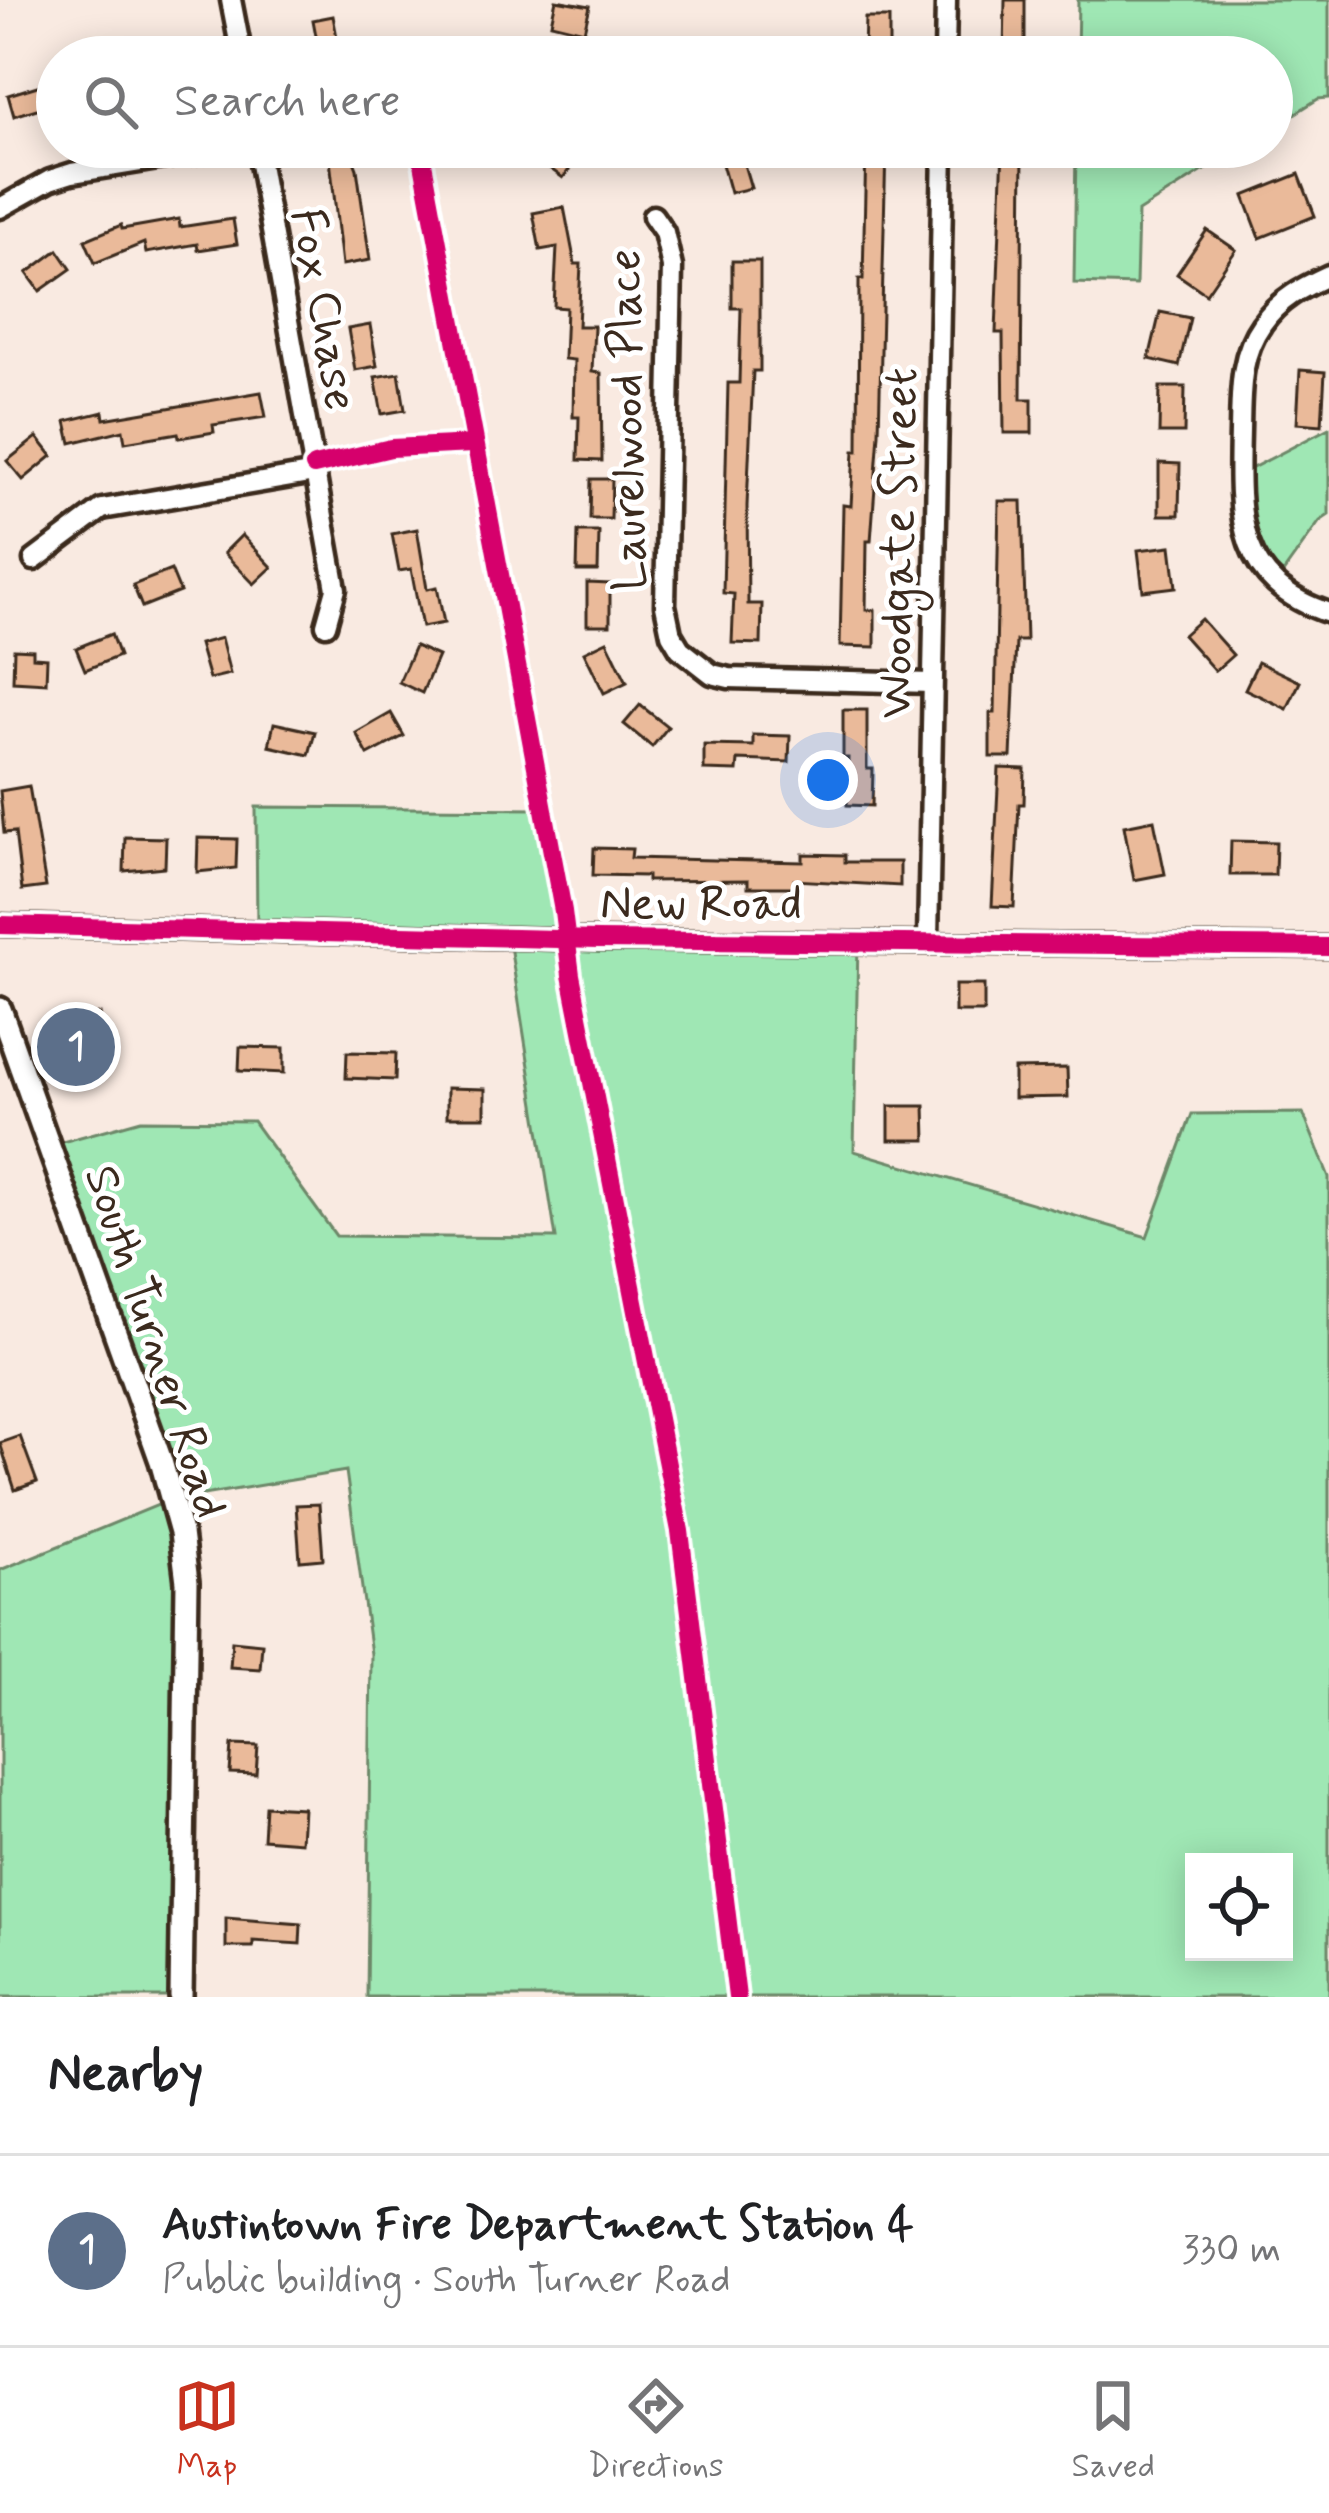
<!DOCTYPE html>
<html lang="en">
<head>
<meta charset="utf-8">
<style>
	body { margin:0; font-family:Mynerve,sans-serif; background:#f2f2f2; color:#202124 }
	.controls { position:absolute; right:36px; bottom:36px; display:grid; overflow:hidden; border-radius:0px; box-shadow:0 6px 30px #0003 }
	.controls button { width:108px; height:108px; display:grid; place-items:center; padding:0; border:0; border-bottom:3px solid #e0e0e0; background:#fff; color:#202124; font:60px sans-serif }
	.you { position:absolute; left:828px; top:780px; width:42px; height:42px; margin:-30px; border:9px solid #fff; border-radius:50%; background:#1a73e8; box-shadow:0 0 0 18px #1a73e833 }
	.badge { display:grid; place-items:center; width:78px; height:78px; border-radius:50%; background:#c8321e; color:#fff; font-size:39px; font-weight:700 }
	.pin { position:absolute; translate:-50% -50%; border:6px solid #fff; box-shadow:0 3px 12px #0006 }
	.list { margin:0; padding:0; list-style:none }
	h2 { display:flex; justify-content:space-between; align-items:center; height:156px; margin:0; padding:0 48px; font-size:51px }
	h2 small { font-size:39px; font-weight:400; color:#757577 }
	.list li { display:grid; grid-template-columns:78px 1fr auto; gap:36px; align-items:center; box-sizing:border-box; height:192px; padding:0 48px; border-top:3px solid #e0e0e0 }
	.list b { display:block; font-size:45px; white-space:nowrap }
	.list p { margin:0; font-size:39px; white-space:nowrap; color:#757577 }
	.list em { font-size:39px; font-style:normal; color:#757577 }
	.icon { flex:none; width:66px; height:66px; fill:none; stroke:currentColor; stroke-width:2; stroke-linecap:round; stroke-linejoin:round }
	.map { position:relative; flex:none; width:1329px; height:1997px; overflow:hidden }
	.search { position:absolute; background:#fff; box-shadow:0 6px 30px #0003; left:36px; right:36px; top:36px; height:132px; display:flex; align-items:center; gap:30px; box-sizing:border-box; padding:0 42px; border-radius:66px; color:#757577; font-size:45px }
	.sheet { height:348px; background:#fff }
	nav { display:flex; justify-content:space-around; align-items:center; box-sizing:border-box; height:168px; border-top:3px solid #e0e0e0; background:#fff; font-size:33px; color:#757577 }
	nav a { display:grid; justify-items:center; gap:6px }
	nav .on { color:#c8321e }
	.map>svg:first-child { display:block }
	.green { fill:#9fe7b4; stroke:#6d8869; stroke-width:3; fill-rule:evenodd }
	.building { fill:#eaba9a; stroke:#3b2a1e; stroke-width:3 }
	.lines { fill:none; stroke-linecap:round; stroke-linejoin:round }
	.minor-casing { stroke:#3b2a1e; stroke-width:27 }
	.tertiary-casing { stroke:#3b2a1e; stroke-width:30 }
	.minor { stroke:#fff; stroke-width:18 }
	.tertiary { stroke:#fff; stroke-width:21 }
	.cycleway-casing { stroke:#fff; stroke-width:26 }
	.cycleway { stroke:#d6006c; stroke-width:18 }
	.labels { text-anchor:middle; stroke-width:10; stroke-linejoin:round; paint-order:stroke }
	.street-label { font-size:48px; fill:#3b2a1e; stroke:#fff }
</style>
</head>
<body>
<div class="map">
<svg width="1329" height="1997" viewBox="0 0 1329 1997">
	<rect width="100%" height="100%" fill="#f9eae1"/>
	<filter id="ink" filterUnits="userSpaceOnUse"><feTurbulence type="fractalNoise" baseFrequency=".00833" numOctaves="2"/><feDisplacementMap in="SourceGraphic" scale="24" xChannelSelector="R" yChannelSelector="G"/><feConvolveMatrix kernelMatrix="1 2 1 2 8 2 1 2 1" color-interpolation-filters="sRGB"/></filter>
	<g filter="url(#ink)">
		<!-- green -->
		<g class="green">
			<path d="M 1078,0 L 1329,0 L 1329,98 L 1318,99 L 1272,128 L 1272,57 L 1077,57 Z"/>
			<path d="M 1076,147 L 1241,147 L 1138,212 L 1136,285 L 1074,283 Z"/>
			<path d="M 1329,428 L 1329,515 L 1320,521 L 1275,584 L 1265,574 L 1239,475 Z"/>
			<path d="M 256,807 L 541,809 L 561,938 L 858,941 L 854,1151 L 1147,1237 L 1192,1114 L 1303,1113 L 1329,1177 L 1329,1997 L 367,1997 L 371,1654 L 346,1471 L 173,1500 L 181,1533 L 181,1997 L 0,1997 L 0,1570 L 173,1499 L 48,1146 L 141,1120 L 253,1121 L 336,1236 L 556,1238 L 509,939 L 257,930 ZM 1194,1862 L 1284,1862 L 1284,1952 L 1194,1952 Z"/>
		</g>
		<!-- building -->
		<g class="building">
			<path d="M 556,0 L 590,6 L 584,31 L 551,23 Z"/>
			<path d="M 1005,0 L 1025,0 L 1025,57 L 1004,57 Z"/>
			<path d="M 333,16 L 340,53 L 320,57 L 313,20 Z"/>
			<path d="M 865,18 L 889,18 L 889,54 L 864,53 Z"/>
			<path d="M 44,84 L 50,105 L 14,116 L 8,95 Z"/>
			<path d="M 323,147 L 363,147 L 363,154 L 352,156 L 357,169 L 370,260 L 342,265 L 330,160 L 326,160 Z"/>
			<path d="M 552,147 L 586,147 L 563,178 L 541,162 Z"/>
			<path d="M 866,147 L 886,147 L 879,433 L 871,541 L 867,541 L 866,610 L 875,610 L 875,647 L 840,646 L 843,505 L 851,506 L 854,451 L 858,451 L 859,279 L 863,279 Z"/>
			<path d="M 1003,147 L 1023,147 L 1021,399 L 1032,399 L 1032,433 L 1004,433 L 1003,333 L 996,333 Z"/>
			<path d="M 740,151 L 751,188 L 730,193 L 720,157 Z"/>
			<path d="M 1299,174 L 1315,216 L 1260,238 L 1244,196 Z"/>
			<path d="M 564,207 L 575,264 L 581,264 L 578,326 L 594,326 L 592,372 L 601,373 L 602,461 L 578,460 L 579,417 L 573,417 L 574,360 L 564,359 L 566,308 L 554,307 L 557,247 L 540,250 L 533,213 Z"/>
			<path d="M 179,219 L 180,227 L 233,219 L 237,244 L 198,250 L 197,244 L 146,253 L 144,243 L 95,263 L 85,240 L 121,225 L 122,229 Z"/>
			<path d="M 1207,230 L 1236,250 L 1206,294 L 1177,274 Z"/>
			<path d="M 58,250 L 71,269 L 40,291 L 27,273 Z"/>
			<path d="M 732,261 L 760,261 L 760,371 L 753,371 L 747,506 L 748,604 L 762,604 L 761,644 L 732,643 L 734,594 L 723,593 L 728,383 L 739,383 L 741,308 L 732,308 Z"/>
			<path d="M 1160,312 L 1190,318 L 1179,366 L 1149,359 Z"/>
			<path d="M 370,325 L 377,366 L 355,370 L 348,329 Z"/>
			<path d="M 1300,370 L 1325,372 L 1322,425 L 1297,423 Z"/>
			<path d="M 399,373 L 405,410 L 382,414 L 375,377 Z"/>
			<path d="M 1160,387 L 1185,387 L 1184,433 L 1159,433 Z"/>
			<path d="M 261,392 L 266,417 L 213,425 L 214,432 L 179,438 L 178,433 L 125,442 L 123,430 L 71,443 L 66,421 L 103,412 L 104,419 Z"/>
			<path d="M 37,437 L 52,456 L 23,480 L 7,461 Z"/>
			<path d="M 1159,463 L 1180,464 L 1179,515 L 1159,515 Z"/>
			<path d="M 591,479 L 612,479 L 611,519 L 590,519 Z"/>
			<path d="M 999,501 L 1022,501 L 1026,641 L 1016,641 L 1011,757 L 990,757 L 990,713 L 995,713 Z"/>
			<path d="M 417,529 L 427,589 L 437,587 L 444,623 L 422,627 L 411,569 L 399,571 L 392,534 Z"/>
			<path d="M 578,532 L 599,532 L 598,571 L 577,571 Z"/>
			<path d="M 242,535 L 272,567 L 254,584 L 224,553 Z"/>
			<path d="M 1171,546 L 1176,587 L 1143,591 L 1138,550 Z"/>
			<path d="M 171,570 L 180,592 L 142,607 L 133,585 Z"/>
			<path d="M 587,583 L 610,584 L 610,625 L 587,625 Z"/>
			<path d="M 1201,619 L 1233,655 L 1215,671 L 1183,635 Z"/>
			<path d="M 111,634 L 119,656 L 85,670 L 76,648 Z"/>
			<path d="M 221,638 L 230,674 L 209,679 L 199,644 Z"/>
			<path d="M 607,641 L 627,682 L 604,693 L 584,652 Z"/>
			<path d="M 415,646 L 438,656 L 422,693 L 399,682 Z"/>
			<path d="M 14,649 L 33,650 L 33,657 L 47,658 L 46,683 L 13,681 Z"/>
			<path d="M 1258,662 L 1300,682 L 1287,709 L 1245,689 Z"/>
			<path d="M 640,705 L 668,727 L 652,747 L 624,724 Z"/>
			<path d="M 843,710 L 867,710 L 867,769 L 873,769 L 872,806 L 847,805 L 848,758 L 843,758 Z"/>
			<path d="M 391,713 L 404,736 L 368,755 L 356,733 Z"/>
			<path d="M 274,723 L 315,732 L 309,755 L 269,746 Z"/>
			<path d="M 753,735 L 790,736 L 789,762 L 738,760 L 737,771 L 704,770 L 704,745 L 753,746 Z"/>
			<path d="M 999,768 L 1025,769 L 1024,804 L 1019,804 L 1014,907 L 992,906 Z"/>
			<path d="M 29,786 L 46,887 L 22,890 L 15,832 L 4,833 L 0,791 Z"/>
			<path d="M 1154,820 L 1165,874 L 1134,880 L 1124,826 Z"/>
			<path d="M 125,837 L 166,838 L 165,867 L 124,871 Z"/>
			<path d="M 198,838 L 237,839 L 236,868 L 197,872 Z"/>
			<path d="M 1231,841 L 1276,842 L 1275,875 L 1230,875 Z"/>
			<path d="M 594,848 L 632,849 L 631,858 L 803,862 L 803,854 L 845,855 L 845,862 L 900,862 L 900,886 L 794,880 L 794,887 L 748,887 L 748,880 L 647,881 L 647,876 L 593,875 Z"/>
			<rect x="955" y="985" width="29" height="27"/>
			<path d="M 100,1014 L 101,1073 L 62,1073 L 61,1015 Z"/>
			<path d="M 240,1047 L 284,1048 L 284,1073 L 239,1071 Z"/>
			<path d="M 347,1052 L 396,1053 L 395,1080 L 346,1078 Z"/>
			<path d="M 1067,1068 L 1068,1097 L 1014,1098 L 1014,1069 Z"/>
			<path d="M 447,1088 L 485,1089 L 485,1117 L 447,1117 Z"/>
			<path d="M 889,1106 L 925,1106 L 926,1140 L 889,1140 Z"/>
			<path d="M 20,1436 L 37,1482 L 15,1490 L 0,1443 Z"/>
			<path d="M 319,1504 L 323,1559 L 300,1561 L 296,1505 Z"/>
			<path d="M 232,1641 L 262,1644 L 260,1669 L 230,1667 Z"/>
			<path d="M 232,1745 L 258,1746 L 256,1774 L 230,1773 Z"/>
			<path d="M 265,1806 L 303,1808 L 301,1842 L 263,1839 Z"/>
			<path d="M 226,1918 L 301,1924 L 300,1944 L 253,1941 L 253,1947 L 226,1947 Z"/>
		</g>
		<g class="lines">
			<!-- minor casing -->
			<g class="minor-casing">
				<g id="minor">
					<path d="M 231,0 L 242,57"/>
					<path d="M 945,57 L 946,0"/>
					<path d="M 257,147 L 336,589 L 326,625"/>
					<path d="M 0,208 L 50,180 L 72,173 L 232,147"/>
					<path d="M 653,216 L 664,232 L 672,267 L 665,605 L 671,634 L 680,649 L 712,674 L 729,678 L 932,683"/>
					<path d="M 1329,275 C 1303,287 1279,299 1262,324 C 1239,356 1241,393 1240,431 C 1238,515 1235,582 1329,613"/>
					<path d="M 34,560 L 102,509 L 315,473"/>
					<path d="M 0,925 L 598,940 L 1329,947"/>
					<path d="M 928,941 L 943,147"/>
				</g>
			</g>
			<!-- tertiary casing -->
			<g class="tertiary-casing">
				<path id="tertiary" d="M 0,1009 L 161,1461 L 181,1533 L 187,1582 L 181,1997"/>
			</g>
			<!-- minor -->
			<use href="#minor" class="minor"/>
			<!-- tertiary -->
			<use href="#tertiary" class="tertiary"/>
			<!-- cycleway casing -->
			<g class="cycleway-casing">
				<g id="cycleway">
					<path d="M 420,147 L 563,911 L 571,975 L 680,1531 L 737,1997"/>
					<path d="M 314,466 L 391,448 L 473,444"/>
					<path d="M 0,925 L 598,940 L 1329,947"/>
				</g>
			</g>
			<!-- cycleway -->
			<use href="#cycleway" class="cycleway"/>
		</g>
	</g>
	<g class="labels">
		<!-- street labels -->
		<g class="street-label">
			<text transform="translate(326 309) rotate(80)" y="17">Fox Chase</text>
			<text transform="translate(625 420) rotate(-91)" y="17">Laurelwood Place</text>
			<text transform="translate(896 543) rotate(-89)" y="17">Woodgate Street</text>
			<text x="701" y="918">New Road</text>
			<text transform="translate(158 1341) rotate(72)" y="17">South Turner Road</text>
		</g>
	</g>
</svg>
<div class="controls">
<button><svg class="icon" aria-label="locate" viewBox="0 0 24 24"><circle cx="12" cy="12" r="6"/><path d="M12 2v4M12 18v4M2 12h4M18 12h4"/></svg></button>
</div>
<div class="you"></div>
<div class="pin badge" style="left:76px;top:1047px;background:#5c6f8a">1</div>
<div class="search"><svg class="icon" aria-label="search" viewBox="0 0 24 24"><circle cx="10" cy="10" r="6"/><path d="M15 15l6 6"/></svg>Search here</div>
</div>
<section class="sheet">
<h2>Nearby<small></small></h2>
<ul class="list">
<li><span class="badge" style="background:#5c6f8a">1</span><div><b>Austintown Fire Department Station 4</b><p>Public building · South Turner Road</p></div><em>330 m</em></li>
</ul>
</section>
<nav>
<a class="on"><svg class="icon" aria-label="map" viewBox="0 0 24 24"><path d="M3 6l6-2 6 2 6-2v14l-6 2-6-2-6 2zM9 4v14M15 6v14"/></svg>Map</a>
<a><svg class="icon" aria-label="directions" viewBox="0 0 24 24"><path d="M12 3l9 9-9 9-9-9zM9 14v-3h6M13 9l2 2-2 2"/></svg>Directions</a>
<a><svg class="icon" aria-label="saved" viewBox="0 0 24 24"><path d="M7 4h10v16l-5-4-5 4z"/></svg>Saved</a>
</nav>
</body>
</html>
